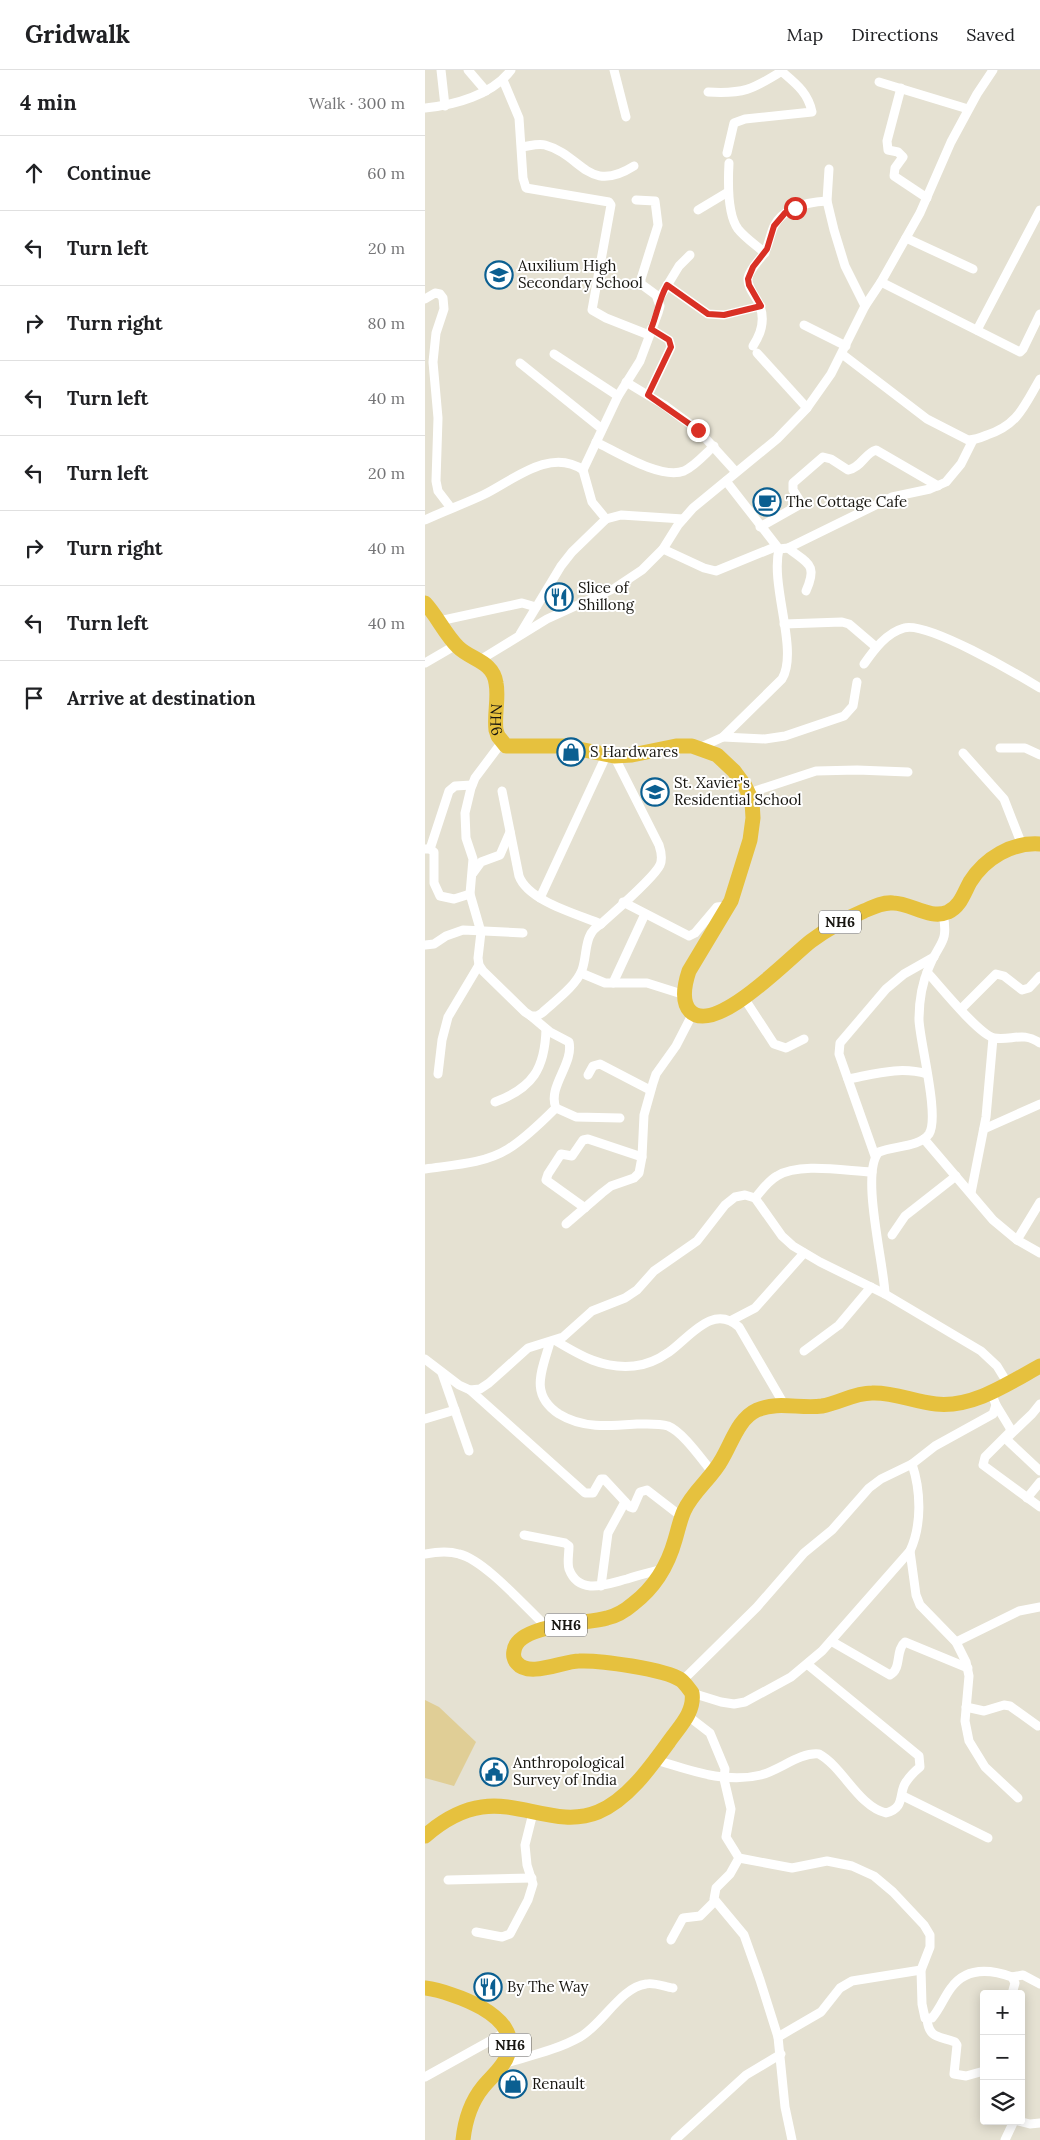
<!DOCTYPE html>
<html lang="en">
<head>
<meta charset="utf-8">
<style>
	body { margin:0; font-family:Lora,serif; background:#f6f6f6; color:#202124 }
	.controls { position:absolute; right:15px; bottom:15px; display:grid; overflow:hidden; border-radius:5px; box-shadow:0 2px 12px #0003 }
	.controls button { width:45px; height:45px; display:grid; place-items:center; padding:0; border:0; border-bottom:1px solid #e0e0e0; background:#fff; color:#202124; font:25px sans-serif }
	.stop { position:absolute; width:15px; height:15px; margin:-11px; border:4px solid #d93025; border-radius:50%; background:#fff }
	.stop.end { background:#d93025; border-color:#fff; box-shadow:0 1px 5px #0008 }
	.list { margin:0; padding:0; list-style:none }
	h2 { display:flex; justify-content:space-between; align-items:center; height:65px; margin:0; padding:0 20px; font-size:21px }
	h2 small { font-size:16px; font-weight:400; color:#757577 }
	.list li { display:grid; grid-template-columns:32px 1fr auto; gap:15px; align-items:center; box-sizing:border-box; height:75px; padding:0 20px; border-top:1px solid #e0e0e0 }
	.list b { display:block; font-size:19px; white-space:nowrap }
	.list em { font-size:16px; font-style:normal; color:#757577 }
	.icon { flex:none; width:28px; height:28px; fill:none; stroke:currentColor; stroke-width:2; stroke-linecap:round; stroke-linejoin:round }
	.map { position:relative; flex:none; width:615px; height:2070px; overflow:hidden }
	header { display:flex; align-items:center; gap:30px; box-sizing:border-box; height:70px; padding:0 25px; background:#fff; border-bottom:1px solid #e0e0e0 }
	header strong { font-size:24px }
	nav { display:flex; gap:28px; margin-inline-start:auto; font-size:18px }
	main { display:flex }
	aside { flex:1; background:#fff }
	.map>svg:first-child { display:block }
	.green { fill:#e0ce96 }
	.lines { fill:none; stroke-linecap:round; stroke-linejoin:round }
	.street { stroke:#fff; stroke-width:9 }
	.highway { stroke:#e6c13e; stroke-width:15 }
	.route { stroke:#d93025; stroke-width:6 }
	.labels { text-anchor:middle; stroke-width:4; stroke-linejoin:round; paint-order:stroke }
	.shield { fill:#fff; stroke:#5d5b58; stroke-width:1 }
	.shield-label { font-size:14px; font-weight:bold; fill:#171510 }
	.poi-label { font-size:15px; fill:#171510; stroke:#fff; text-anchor:start }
	.street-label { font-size:15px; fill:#171510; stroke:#fff }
</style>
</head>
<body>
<header>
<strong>Gridwalk</strong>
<nav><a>Map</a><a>Directions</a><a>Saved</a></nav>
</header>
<main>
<aside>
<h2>4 min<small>Walk · 300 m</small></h2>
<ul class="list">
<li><svg class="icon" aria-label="ahead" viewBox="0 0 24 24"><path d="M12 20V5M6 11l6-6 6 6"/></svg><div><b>Continue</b></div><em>60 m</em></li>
<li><svg class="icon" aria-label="left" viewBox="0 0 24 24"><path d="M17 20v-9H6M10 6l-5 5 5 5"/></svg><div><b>Turn left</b></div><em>20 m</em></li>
<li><svg class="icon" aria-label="right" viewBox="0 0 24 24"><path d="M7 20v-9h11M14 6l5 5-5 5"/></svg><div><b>Turn right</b></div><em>80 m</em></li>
<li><svg class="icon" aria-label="left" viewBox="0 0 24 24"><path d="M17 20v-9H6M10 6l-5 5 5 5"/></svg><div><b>Turn left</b></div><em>40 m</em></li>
<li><svg class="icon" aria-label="left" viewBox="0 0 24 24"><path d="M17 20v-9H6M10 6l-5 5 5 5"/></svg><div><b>Turn left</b></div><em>20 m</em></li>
<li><svg class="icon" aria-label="right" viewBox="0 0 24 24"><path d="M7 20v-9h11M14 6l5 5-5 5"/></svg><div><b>Turn right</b></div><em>40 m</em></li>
<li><svg class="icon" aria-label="left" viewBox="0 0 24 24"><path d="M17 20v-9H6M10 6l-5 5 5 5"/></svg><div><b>Turn left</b></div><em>40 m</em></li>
<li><svg class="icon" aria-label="arrive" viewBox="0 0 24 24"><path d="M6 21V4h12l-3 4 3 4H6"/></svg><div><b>Arrive at destination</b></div></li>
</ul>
</aside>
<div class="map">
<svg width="615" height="2070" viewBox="0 0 615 2070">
	<rect width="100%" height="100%" fill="#e5e1d2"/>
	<!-- green -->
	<path class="green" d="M 0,1630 L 14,1637 L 51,1672 L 29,1716 L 0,1708 Z"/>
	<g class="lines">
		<!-- street -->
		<g class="street">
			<path d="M 16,0 L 20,36"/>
			<path d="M 43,0 L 61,21"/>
			<path d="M 189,0 L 201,47"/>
			<path d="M 78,10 L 94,48 L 98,108 L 101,118 L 178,131 L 184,132 L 186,135 L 167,240 L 181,248 L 224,265"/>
			<path d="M 454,12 L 543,39"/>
			<path d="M 476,18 L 462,71 L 463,80 L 473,82 L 478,87 L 470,98 L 469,106 L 502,128"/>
			<path d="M 283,22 C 318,24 327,20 357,1"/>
			<path d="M 0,38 C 30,35 67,25 86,0"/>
			<path d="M 97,77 C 105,76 113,73 120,75 C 157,85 163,125 209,96"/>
			<path d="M 302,83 L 309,53 L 320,49 L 387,42 C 383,22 370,13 355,0"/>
			<path d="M 304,93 C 303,111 302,144 313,159 C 320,168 331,175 340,183"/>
			<path d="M 404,99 L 402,131 L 409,160 L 420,196 L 440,236"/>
			<path d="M 273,140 L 303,122"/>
			<path d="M 481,168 L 548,199"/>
			<path d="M 456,212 L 595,282 L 598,279 L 615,244"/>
			<path d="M 242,215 L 283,244 L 299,245 L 336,236"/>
			<path d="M 0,229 L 10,223 L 15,224 L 18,228 L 19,239 L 11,263 L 8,292 L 13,348 L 11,411 L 13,421 L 26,438"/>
			<path d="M 234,229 L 254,196 L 265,185"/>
			<path d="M 379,255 L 421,276"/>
			<path d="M 552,260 L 615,140"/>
			<path d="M 328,276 C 336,264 340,250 335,236 C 332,227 322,218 323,208 C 325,198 335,190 340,182 C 344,174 345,165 349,156 C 359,137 383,132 402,131"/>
			<path d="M 332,283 L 382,338"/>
			<path d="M 129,284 L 193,326"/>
			<path d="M 417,284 L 502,349 L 543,370 C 550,370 555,368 562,365 C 593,355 599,336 615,309"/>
			<path d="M 95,293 L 177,359"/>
			<path d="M 201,312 L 239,335 L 273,360 L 311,402"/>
			<path d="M 223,325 L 246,277 L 244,270 L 226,259"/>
			<path d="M 171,372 C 192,382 236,410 259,401 C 270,396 280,384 289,376"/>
			<path d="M 158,400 L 193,326 L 215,291 L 233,243 L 235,236 L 231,225 L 216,214 L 216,209 L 233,155 L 230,131 L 211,130"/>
			<path d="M 301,411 L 354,479 L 363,478 L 467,427 L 505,419 L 521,412 L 536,394 L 548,370"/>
			<path d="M 0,450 C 19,441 39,434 58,425 C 87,411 125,377 158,400 L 167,432 L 181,449"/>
			<path d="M 335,457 L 374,435 L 375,431 L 368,420 L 368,413 L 398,387 L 406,389 L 423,400 C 436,398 440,383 451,380 L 513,416"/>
			<path d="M 363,478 C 383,494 393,494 381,521"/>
			<path d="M 238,479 L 279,498 L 291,501 L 350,477"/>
			<path d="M 14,551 L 97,533 L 111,537"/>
			<path d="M 359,554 L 417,552 L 424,554 L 451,577"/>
			<path d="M 95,564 L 136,496 L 147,482 L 181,449 L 196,445 L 258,449"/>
			<path d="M 55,590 L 122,549 L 190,518 L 217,500 L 238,479 L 253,455 L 268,438 L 352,369 L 382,338 L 406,304 L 440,236 L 456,212 L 495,143 L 526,72 L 552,24 L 568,0"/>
			<path d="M 0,593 L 31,575"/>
			<path d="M 439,594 C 449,580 461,563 479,558 C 502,551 592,604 615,618"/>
			<path d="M 298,667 L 340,669 L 360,666 L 419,646 L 428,636 L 432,612"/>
			<path d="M 77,672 L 50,708 L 46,718 L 40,743 L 41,768 L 48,789 L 45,824 L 56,862 L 53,888 L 54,895 L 58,901 L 100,942 L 106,946 L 112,946 L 117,943 C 130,931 151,916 157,900 C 163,883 158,864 176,854 C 189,842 229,808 235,795 C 238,788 236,781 234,775 L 189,686"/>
			<path d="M 274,678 L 298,667 L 357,609 C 374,581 345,516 354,479"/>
			<path d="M 575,678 L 600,678 L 615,685"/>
			<path d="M 538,683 L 579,729 L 597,775"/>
			<path d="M 77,721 L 94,806 C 103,831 152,844 176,854"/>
			<path d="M 324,723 L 391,701 L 432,700 L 483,702"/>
			<path d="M 0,779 L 5,779 L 9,782 L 9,813 L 15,826 L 29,829 L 45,824"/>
			<path d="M 5,779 L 24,721 L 30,716 L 47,715"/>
			<path d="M 48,803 L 56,792 L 75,785 L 85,762"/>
			<path d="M 115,828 L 181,686"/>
			<path d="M 198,832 L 264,866 L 270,863 L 292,837 L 303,836"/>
			<path d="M 0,875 L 9,874 L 21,866 L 38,860 L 98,863"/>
			<path d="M 502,902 C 515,916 553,964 569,968 C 586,971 598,961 615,973"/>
			<path d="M 156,903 L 180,913 L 222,913 L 260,925"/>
			<path d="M 188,913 L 220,844"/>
			<path d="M 319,928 L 349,974 L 361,978 L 379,969"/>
			<path d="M 536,939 L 571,904 L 579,906 L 597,920 L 604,918 L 615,906"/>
			<path d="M 106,946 L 125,962 L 144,972 C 149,994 122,1017 131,1038 L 151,1047 L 195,1048"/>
			<path d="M 13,1004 L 17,970 L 23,947 L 54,895"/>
			<path d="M 163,1005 L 168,996 L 175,994 L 225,1020"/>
			<path d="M 423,1009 C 450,1004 475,996 502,1004"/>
			<path d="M 70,1032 C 108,1018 120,998 121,959"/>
			<path d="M 559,1059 L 615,1034"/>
			<path d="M 499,1069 L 568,1150 L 592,1170 L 615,1183"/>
			<path d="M 450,1086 L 414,984 L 415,973 L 461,919 L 479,904 L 509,887"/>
			<path d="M 0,1099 C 27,1095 59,1094 83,1079 C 101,1068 116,1052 131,1038"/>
			<path d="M 546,1123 L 561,1047 L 568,968"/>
			<path d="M 330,1128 C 337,1120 343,1111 352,1106 C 374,1092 421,1101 447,1102"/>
			<path d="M 160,1138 L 121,1110 L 123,1104 L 136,1084 L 147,1086 L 158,1070 L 163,1069 L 217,1087"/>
			<path d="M 141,1154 L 177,1123 L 186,1116 L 209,1108 L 214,1103 L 217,1087 L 219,1045 L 228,1013 L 231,1004 L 251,976 L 268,943"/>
			<path d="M 467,1165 L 480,1146 L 531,1106"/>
			<path d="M 592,1170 L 615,1132"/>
			<path d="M 460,1224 C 459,1194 435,1102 454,1082 C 468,1076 495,1077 504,1064 C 515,1047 495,973 494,950 C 494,932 497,913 504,897 C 514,872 524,874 518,844"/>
			<path d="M 307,1250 L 330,1238 L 379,1183"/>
			<path d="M 131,1271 C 156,1286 178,1299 209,1296 C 221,1295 234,1289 244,1282 C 265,1267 288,1233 314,1257 L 360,1336"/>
			<path d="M 125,1272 C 117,1301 104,1324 134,1344 C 158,1359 186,1356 212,1354 C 222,1354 233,1353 243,1356 C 258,1362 277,1390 288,1403"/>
			<path d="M 379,1281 L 414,1255 L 446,1217"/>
			<path d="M 0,1289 L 34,1315 L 45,1320 L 55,1319 L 64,1313 L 103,1278 L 138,1267 L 167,1241 L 200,1228 L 212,1220 L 229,1201 L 272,1171 L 300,1135 L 310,1127 L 320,1125 L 330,1128 L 357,1166 L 368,1176 L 395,1192 L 460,1224 L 556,1281 L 572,1296 L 583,1314"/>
			<path d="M 17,1303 L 44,1381"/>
			<path d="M 45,1320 L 160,1423 L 168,1423 L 176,1409 L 179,1409 L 205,1437 L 208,1438 L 215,1422 L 222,1420 L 257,1447"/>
			<path d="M 571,1335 L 585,1358 L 585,1362 L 560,1387 L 558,1395 L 615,1437"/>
			<path d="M 0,1349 L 30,1340"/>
			<path d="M 584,1366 L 607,1344 L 615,1334"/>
			<path d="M 581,1369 L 615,1401"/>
			<path d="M 602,1428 L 615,1412"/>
			<path d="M 99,1465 L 140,1473 L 144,1476 C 144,1484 142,1492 144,1499 C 154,1526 182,1514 202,1509 C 214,1505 227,1502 239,1499"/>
			<path d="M 485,1481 L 491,1525 L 495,1535 L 531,1572 L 541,1592 L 544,1606 L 540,1651 L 544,1671 L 560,1697 L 593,1728"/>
			<path d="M 0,1484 C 11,1482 24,1481 34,1484 C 60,1490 102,1539 123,1558"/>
			<path d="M 176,1516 L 183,1463 L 200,1432"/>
			<path d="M 406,1571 L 465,1605 C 477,1599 470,1580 480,1572 L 543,1598"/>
			<path d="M 531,1572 L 594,1541 L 615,1537"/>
			<path d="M 257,1611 L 332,1537 L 379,1483 L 407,1460 L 444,1418 L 456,1409 L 487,1394 L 510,1376 L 568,1344 L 571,1335 L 566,1322"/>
			<path d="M 267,1623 L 296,1632 L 309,1634 L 320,1632 L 366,1607 L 397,1581 L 485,1481 C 497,1455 496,1421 487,1394"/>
			<path d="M 541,1637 L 559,1641 L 579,1635 L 585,1636 L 613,1656"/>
			<path d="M 263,1646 L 285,1663 L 300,1699 L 299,1709 L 306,1739 L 301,1767 L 314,1788 L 367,1798 L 402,1791 L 427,1796 L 449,1806 L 468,1822 L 499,1855 L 505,1865 L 505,1877 L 496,1900 L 497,1934 L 500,1948 L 507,1948 C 515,1939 519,1927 526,1918 C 541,1897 565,1899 587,1907 L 590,1913 L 587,1924"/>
			<path d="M 231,1690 C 265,1700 300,1714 336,1705 C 355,1700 375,1682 394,1684 C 418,1697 433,1736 461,1743 C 481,1738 473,1723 481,1712 C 485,1706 490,1701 495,1697 L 494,1686 L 382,1594"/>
			<path d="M 478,1726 L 563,1768"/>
			<path d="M 314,1788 L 305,1804 L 291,1818 L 289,1829 L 319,1865 L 335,1910 L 353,1967 L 360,2037 L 367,2070"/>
			<path d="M 23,1810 L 107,1808"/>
			<path d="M 51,1862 L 77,1867 L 85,1864 L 103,1830 L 108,1814 L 102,1795 L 100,1775 L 108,1743"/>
			<path d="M 246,1870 L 258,1848 L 275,1846 L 290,1831"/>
			<path d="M 587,1907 L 598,1905 L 615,1914"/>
			<path d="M 502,1949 C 504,1969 514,1966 530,1972 L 532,1975 L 529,2004 L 541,2006 L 559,2001"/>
			<path d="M 353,1967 L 396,1942 L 415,1918 L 427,1911 L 496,1900"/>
			<path d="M 78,1994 C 104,1986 132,1980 155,1967 C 177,1955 196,1917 221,1914 C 229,1912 240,1917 248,1918"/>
			<path d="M 0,2007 L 81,1962"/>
			<path d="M 593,2051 L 605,2054 L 615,2053"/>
			<path d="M 250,2070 L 321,2005 L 356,1984"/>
			<path d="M 580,2070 L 589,2051"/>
		</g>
		<!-- highway -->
		<g class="highway">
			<path id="s1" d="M 0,533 C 12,546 20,564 33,577 C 46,590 68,591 71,613 C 74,628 69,644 71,660 L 73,666 L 81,676 L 139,676 L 189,686 L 207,685 L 251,676 L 267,676 L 292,685 L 309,701 L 320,716 L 327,731 L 328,748 L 325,770 L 306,831 L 264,901 C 260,913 256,931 265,941 C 290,967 366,886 386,871 C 402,859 420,849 439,841 C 448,837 458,832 468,833 C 486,833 505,850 523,842 C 535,837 539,823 545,812 C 560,788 587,772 615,774"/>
			<path d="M 0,1766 C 16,1752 35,1740 57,1737 C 96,1731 134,1758 173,1742 C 202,1730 225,1698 243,1673 C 253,1658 270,1643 267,1623 C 264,1619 260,1613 256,1610 C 240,1599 174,1590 154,1591 C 138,1591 104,1608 92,1593 C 89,1590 88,1585 89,1581 C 92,1554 161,1554 182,1548 C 191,1546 201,1540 208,1534 C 229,1518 243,1495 250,1470 C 253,1460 255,1450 259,1441 C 268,1421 287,1408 297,1389 C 307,1372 314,1348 332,1340 C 353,1331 375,1339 397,1336 C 414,1333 429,1323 447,1323 C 469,1322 489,1332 511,1334 C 548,1338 584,1313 615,1296"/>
			<path d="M 0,1918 C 27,1922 97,1945 83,1984 C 79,1997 66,2007 58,2017 C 45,2033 40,2051 38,2070"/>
		</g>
	</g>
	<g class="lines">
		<!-- route -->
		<path class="route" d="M 273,360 L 223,325 L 246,277 L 244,270 L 226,259 C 232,244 234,229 242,215 L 283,244 L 299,245 L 336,236 L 324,215 L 323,209 L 328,197 L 342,179 L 349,156 L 360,143 L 370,138"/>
	</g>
	<!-- icons -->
	<defs>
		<g id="school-ring" transform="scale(1.4375)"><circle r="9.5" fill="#fff" stroke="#0b5f91" stroke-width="1.5"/><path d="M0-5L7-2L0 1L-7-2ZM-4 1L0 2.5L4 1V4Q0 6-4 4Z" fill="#0b5f91"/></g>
		<g id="cafe-ring" transform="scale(1.4375)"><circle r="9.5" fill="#fff" stroke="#0b5f91" stroke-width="1.5"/><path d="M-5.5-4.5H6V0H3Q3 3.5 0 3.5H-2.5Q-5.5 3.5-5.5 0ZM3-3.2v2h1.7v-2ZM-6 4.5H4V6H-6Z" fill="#0b5f91"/></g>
		<g id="restaurant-ring" transform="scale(1.4375)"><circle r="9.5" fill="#fff" stroke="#0b5f91" stroke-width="1.5"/><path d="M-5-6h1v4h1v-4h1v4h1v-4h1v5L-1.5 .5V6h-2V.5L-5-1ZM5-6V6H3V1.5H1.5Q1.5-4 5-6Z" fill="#0b5f91"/></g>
		<g id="shop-ring" transform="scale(1.4375)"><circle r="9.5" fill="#fff" stroke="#0b5f91" stroke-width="1.5"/><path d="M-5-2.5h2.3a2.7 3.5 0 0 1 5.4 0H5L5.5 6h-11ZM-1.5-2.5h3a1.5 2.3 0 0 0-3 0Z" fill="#0b5f91"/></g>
		<g id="civic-ring" transform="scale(1.4375)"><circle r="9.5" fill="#fff" stroke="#0b5f91" stroke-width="1.5"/><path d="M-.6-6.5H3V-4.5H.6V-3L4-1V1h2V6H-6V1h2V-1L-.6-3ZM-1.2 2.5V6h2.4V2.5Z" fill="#0b5f91"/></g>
	</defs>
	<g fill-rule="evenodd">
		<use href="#school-ring" x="74" y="205"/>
		<use href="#cafe-ring" x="342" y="432"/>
		<use href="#restaurant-ring" x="134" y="527"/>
		<use href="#shop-ring" x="146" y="682"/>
		<use href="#school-ring" x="230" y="722"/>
		<use href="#civic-ring" x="69" y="1702"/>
		<use href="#restaurant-ring" x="63" y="1917"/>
		<use href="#shop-ring" x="88" y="2014"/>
	</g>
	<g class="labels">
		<!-- shield labels -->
		<g class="shield">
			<rect x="394" y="840.5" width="42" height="23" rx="4"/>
			<rect x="120" y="1543.5" width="42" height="23" rx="4"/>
			<rect x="64" y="1963.5" width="42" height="23" rx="4"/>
		</g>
		<g class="shield-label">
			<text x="415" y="857">NH6</text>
			<text x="141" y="1560">NH6</text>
			<text x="85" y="1980">NH6</text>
		</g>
		<!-- poi labels -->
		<g class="poi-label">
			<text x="93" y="201">Auxilium High<tspan x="93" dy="17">Secondary School</tspan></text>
			<text x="361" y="437">The Cottage Cafe</text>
			<text x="153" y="523">Slice of<tspan x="153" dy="17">Shillong</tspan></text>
			<text x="165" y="687">S Hardwares</text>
			<text x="249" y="718">St. Xavier's<tspan x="249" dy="17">Residential School</tspan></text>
			<text x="88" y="1698">Anthropological<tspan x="88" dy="17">Survey of India</tspan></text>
			<text x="82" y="1922">By The Way</text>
			<text x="107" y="2019">Renault</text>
		</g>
		<!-- street labels -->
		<g class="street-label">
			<text dy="5" stroke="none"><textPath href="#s1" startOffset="146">NH6</textPath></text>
		</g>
	</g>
</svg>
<div class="controls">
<button>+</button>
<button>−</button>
<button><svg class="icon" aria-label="layers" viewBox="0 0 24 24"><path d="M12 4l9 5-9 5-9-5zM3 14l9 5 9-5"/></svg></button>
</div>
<div class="stop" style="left:370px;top:138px"></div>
<div class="stop end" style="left:273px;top:360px"></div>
</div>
</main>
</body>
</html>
